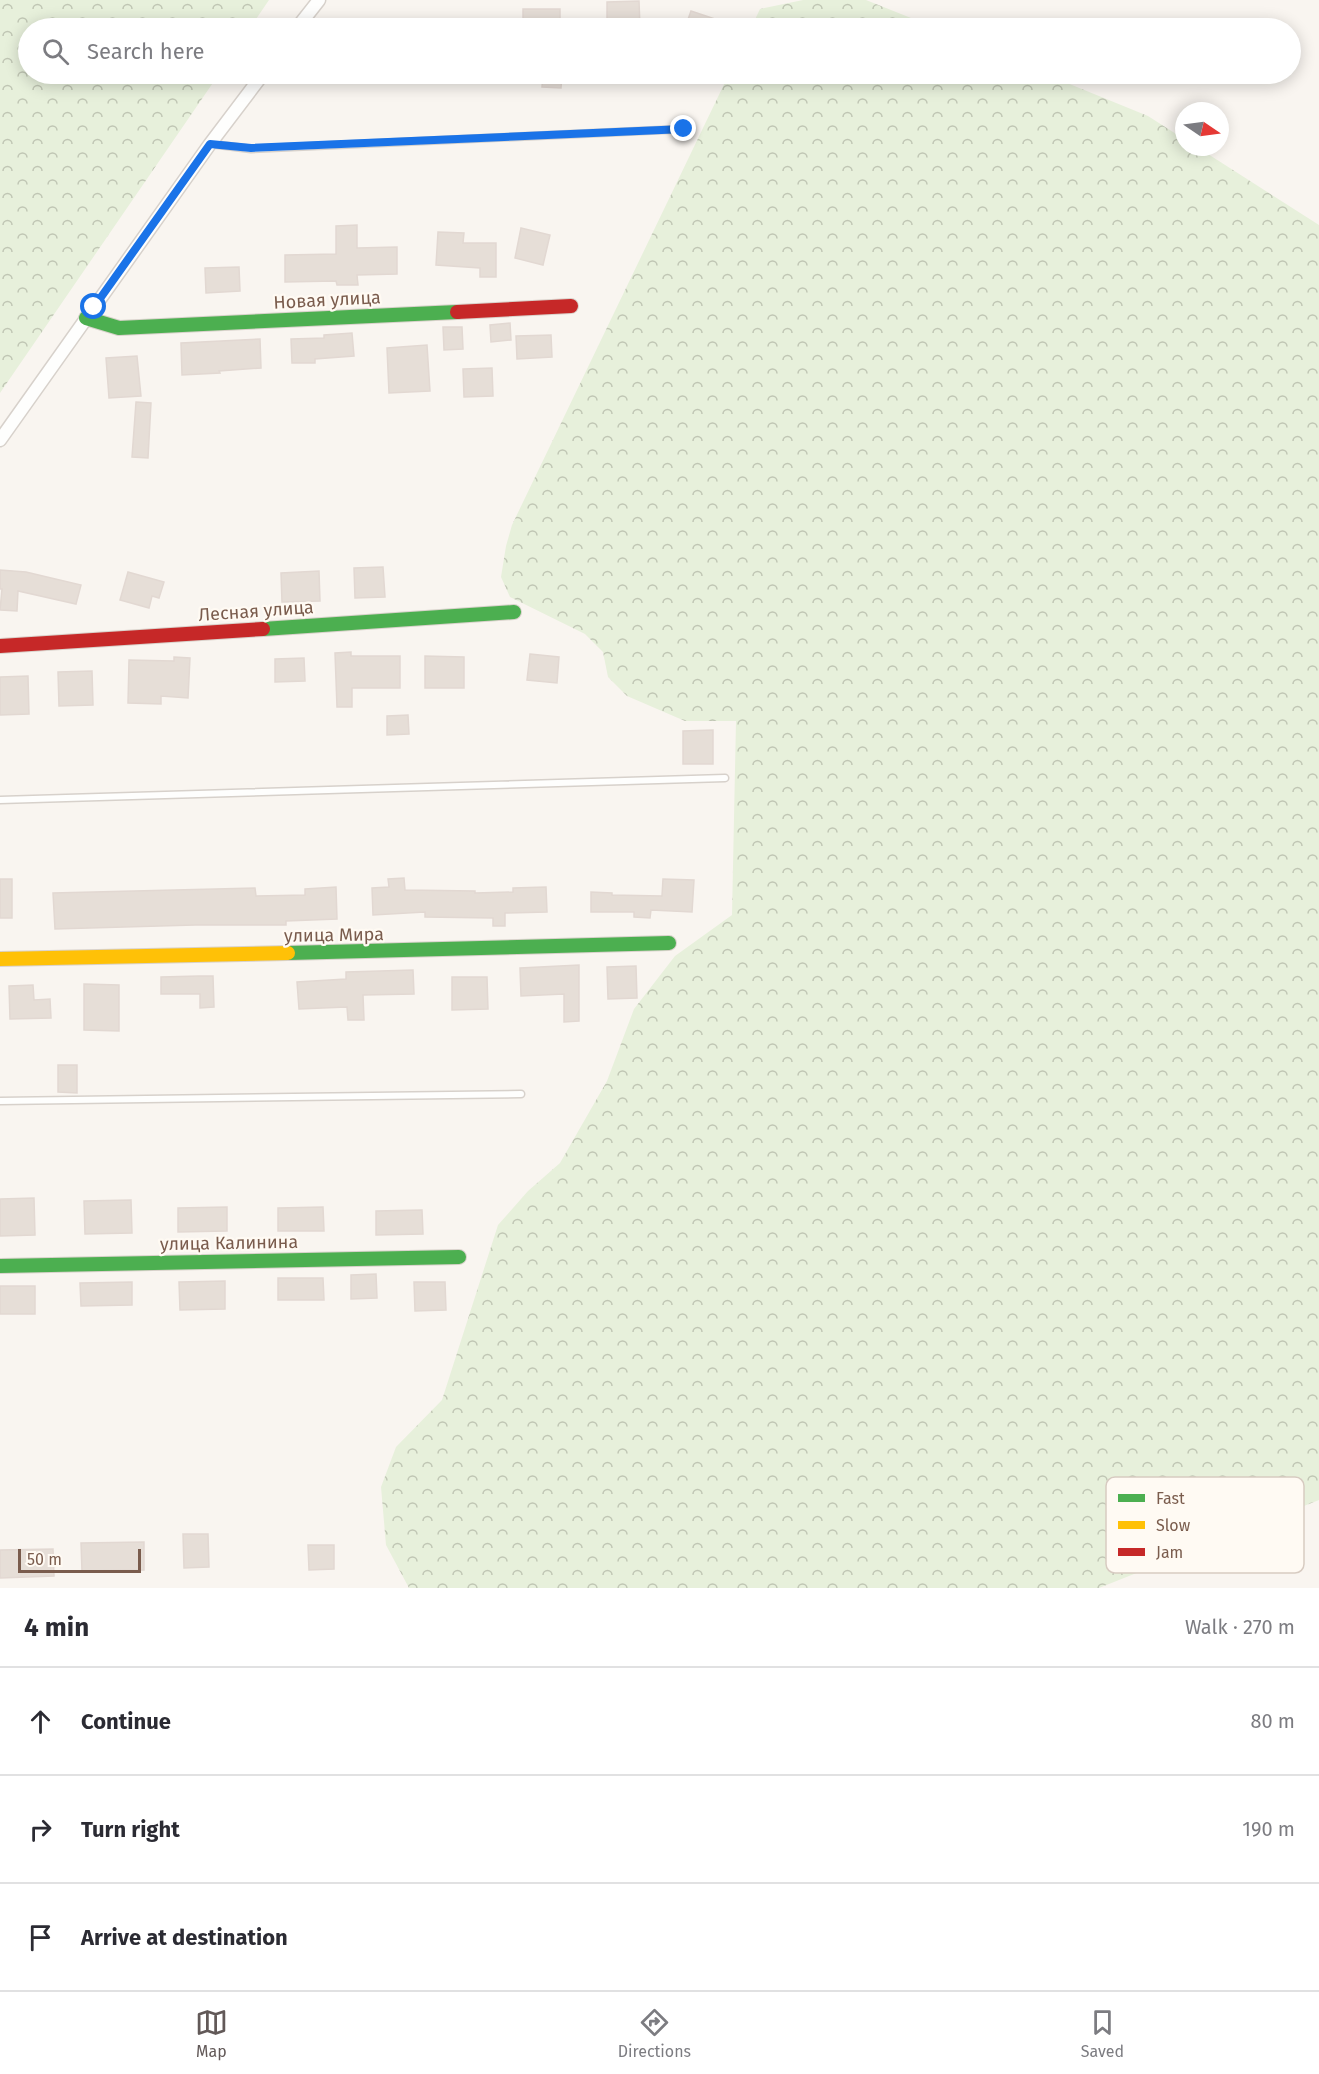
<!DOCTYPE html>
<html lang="en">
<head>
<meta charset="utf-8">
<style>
	body { margin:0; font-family:"Fira Sans",sans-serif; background:#f7f7f7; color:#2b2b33 }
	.compass { position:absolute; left:1175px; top:102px; width:54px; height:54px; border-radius:50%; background:#fff; box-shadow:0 3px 15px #0003; rotate:103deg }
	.scale { position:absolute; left:18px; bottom:15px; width:123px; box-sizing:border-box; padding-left:6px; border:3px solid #7a5c4d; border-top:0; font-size:16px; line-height:21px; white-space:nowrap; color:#7a5c4d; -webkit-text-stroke:4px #fffaf3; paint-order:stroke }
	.stop { position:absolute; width:18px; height:18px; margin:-14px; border:4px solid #1a73e8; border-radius:50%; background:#fff }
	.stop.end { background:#1a73e8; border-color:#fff; box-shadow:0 2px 6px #0008 }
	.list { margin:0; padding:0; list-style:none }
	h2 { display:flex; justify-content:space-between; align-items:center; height:78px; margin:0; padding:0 24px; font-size:26px }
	h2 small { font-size:20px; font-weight:400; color:#7c7c81 }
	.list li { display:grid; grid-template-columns:39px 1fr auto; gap:18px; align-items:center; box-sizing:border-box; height:108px; padding:0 24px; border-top:2px solid #e1e1e2 }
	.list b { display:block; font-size:22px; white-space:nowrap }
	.list em { font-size:20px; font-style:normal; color:#7c7c81 }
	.icon { flex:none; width:33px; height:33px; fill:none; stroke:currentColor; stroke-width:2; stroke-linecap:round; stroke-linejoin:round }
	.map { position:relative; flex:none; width:1319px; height:1588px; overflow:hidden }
	.search { position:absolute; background:#fff; box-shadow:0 3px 15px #0003; left:18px; right:18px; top:18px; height:66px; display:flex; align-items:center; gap:15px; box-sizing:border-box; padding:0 21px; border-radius:33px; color:#7c7c81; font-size:22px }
	.sheet { height:402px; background:#fff }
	nav { display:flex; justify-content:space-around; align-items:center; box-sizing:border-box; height:84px; border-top:2px solid #e1e1e2; background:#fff; font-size:16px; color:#7c7c81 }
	nav a { display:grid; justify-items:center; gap:3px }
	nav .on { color:#625958 }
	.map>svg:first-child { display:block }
	.forest { fill:url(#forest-crowns) }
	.building { fill:#e6ded7; stroke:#e2d8d2; stroke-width:1.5 }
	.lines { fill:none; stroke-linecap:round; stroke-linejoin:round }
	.lane-casing { stroke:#d7d1cb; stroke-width:9 }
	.street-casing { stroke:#d7d1cb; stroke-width:15 }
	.fast-casing { stroke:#d9d2cb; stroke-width:16 }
	.slow-casing { stroke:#d9d2cb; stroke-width:16 }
	.jam-casing { stroke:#d9d2cb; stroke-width:16 }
	.lane { stroke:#fefefd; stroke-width:6 }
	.street { stroke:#fefefd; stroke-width:12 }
	.fast { stroke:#4caf50; stroke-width:14 }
	.slow { stroke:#ffc107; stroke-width:14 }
	.jam { stroke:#c62828; stroke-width:14 }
	.route { stroke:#1a73e8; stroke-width:8 }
	.labels { text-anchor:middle; stroke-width:4.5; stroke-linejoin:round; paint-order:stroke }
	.street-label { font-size:18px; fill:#7a5c4d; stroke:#fffaf3 }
	.key { fill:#fffaf3; stroke:#d7cbc1; stroke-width:1.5 }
	.key-label { font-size:16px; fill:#7a5c4d }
</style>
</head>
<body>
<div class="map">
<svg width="1319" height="1588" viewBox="0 0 1319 1588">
	<defs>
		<pattern id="forest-crowns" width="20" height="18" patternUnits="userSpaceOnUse" patternTransform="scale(1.5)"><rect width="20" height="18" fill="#e7f0db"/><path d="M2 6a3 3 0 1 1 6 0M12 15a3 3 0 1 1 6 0" fill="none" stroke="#c0c6b4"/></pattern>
	</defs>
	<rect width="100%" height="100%" fill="#f9f5f0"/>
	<!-- forest -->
	<g class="forest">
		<path d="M 0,0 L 269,0 L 250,28 L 28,28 L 28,74 L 219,74 L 0,393 Z"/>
		<path d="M 803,0 L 866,0 L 936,28 L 751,28 L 760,9 Z"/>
		<path d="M 729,74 L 1045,74 L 1148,116 L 1184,139 L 1184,147 L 1197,147 L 1319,225 L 1319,1500 L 1099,1588 L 409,1588 L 386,1545 L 381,1487 L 396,1447 L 442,1400 L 498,1225 L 528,1191 L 560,1163 L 607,1081 L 634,1009 L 675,956 L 732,915 L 736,721 L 685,721 L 627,696 L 608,677 L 603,652 L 585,634 L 510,597 L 501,577 L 506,546 L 512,525 Z"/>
	</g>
	<!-- building -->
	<g class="building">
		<path d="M 639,1 L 640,28 L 607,28 L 607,2 Z"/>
		<rect x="523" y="9" width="37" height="19"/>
		<path d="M 691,11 L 736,26 L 736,28 L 685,28 Z"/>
		<path d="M 543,74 L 562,74 L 561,88 L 542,87 Z"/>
		<path d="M 357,225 L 357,248 L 397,247 L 397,274 L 357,275 L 358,285 L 337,285 L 336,281 L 285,282 L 285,255 L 336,254 L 336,226 Z"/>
		<path d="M 521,228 L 550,235 L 543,265 L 515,258 Z"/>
		<path d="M 438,232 L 464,233 L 463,243 L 496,243 L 496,277 L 480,277 L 480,268 L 436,265 Z"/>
		<path d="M 239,267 L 240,291 L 206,293 L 205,268 Z"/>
		<path d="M 510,323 L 511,340 L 491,342 L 490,325 Z"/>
		<path d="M 443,327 L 462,327 L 463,349 L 444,350 Z"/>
		<path d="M 352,333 L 354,356 L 315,359 L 315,363 L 292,363 L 291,339 L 324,338 L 324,335 Z"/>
		<path d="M 551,335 L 552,357 L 517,359 L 516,336 Z"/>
		<path d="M 260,339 L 261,368 L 219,371 L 220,373 L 182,375 L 181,343 Z"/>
		<path d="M 427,345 L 430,391 L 389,393 L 387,348 Z"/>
		<path d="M 137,356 L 141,396 L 109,398 L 106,358 Z"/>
		<path d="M 492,368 L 493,396 L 464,397 L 463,369 Z"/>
		<path d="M 136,402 L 151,403 L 148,458 L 132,457 Z"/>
		<path d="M 383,567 L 385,597 L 355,598 L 354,568 Z"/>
		<path d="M 0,570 L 26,572 L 81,585 L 76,604 L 18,591 L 17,611 L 0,610 L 2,589 L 0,589 Z"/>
		<path d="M 319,571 L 320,601 L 282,602 L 281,573 Z"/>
		<path d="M 128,572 L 164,582 L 159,598 L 152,596 L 149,608 L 120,600 Z"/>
		<path d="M 351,652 L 351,656 L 400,656 L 400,688 L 352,688 L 352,707 L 337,707 L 335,653 Z"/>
		<path d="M 530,654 L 559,657 L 557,683 L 527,680 Z"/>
		<path d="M 425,656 L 464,657 L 464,688 L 425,688 Z"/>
		<path d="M 174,657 L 190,658 L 188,698 L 161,696 L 161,704 L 128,703 L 129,660 L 174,661 Z"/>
		<path d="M 304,658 L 305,681 L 275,682 L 275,659 Z"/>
		<path d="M 92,671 L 93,705 L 59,706 L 58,672 Z"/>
		<path d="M 28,676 L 29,714 L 0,715 L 0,677 Z"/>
		<path d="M 408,715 L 409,734 L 387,735 L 387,716 Z"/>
		<path d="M 713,730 L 713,764 L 683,764 L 683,731 Z"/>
		<path d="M 404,878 L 405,890 L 475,891 L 475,893 L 513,892 L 513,888 L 546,887 L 547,912 L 505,913 L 505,926 L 493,926 L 493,918 L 425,917 L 425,912 L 373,915 L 372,888 L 389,887 L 388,879 Z"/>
		<rect x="0" y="879" width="12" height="39"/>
		<path d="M 663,879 L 694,880 L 692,912 L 651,910 L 650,918 L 634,917 L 634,912 L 591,912 L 591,892 L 612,893 L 612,895 L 662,896 Z"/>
		<path d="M 336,887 L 337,919 L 286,921 L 286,925 L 195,925 L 55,929 L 53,893 L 255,888 L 256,896 L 305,895 L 305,889 Z"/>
		<path d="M 579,965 L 579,1021 L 564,1022 L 564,994 L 521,996 L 520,968 Z"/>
		<path d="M 636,966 L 637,998 L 608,999 L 607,967 Z"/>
		<path d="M 413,970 L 414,994 L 363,995 L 364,1020 L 348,1020 L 347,1007 L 299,1009 L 297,982 L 346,979 L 346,972 Z"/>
		<path d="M 199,976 L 213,976 L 214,1007 L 200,1008 L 200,994 L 161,994 L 161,977 Z"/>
		<path d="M 452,977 L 487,977 L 488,1009 L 452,1010 Z"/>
		<path d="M 84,984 L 119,985 L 119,1031 L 84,1030 Z"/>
		<path d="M 33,985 L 34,1000 L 50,999 L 51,1018 L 10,1019 L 9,986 Z"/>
		<path d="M 58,1065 L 77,1065 L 77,1093 L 58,1092 Z"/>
		<path d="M 34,1198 L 35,1235 L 0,1236 L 0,1199 Z"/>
		<path d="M 131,1200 L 132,1233 L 85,1234 L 84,1201 Z"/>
		<path d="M 227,1207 L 227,1231 L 178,1232 L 178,1208 Z"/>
		<path d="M 323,1207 L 324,1231 L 278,1231 L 278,1208 Z"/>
		<path d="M 422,1210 L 423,1234 L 376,1235 L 376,1211 Z"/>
		<path d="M 376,1274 L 377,1298 L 351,1299 L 351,1275 Z"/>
		<path d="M 278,1278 L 323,1278 L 324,1300 L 278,1300 Z"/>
		<path d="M 225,1281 L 225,1309 L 180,1310 L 179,1282 Z"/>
		<path d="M 132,1282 L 132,1305 L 81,1306 L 80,1283 Z"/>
		<path d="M 414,1282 L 445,1282 L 446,1310 L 415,1311 Z"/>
		<rect x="0" y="1286" width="35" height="28"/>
		<path d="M 183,1534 L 208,1534 L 209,1567 L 184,1568 Z"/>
		<path d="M 144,1542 L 144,1570 L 82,1571 L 81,1543 Z"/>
		<path d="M 308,1545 L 334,1545 L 334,1569 L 309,1570 Z"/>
		<path d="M 53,1549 L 54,1576 L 0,1578 L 0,1550 Z"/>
	</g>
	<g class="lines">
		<!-- lane casing -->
		<g class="lane-casing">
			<g id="lane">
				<path d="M 211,144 L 251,149 L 684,129"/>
				<path d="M 0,800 L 725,778"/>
				<path d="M 0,1101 L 521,1094"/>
			</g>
		</g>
		<!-- street casing -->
		<g class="street-casing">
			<g id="street">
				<path d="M 297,28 L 319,0"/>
				<path d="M 0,440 L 210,144 L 263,74"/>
			</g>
		</g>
		<!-- fast casing -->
		<g class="fast-casing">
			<g id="fast">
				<path d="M 86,318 L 119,328 L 457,312"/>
				<path d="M 263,629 L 514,612"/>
				<path d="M 288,953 L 669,943"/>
				<path d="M 0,1266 L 459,1257"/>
			</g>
		</g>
		<!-- slow casing -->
		<g class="slow-casing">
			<path id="slow" d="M 0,959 L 288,953"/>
		</g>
		<!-- jam casing -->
		<g class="jam-casing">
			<g id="jam">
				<path d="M 457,312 L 571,306"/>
				<path d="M 0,646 L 263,629"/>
			</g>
		</g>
		<!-- lane -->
		<use href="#lane" class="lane"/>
		<!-- street -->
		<use href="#street" class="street"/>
		<!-- fast -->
		<use href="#fast" class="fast"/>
		<!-- slow -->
		<use href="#slow" class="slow"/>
		<!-- jam -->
		<use href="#jam" class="jam"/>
	</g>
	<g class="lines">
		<!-- route -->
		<path class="route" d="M 94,307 L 210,144 L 251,148 L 684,129"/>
	</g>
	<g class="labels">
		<!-- street labels -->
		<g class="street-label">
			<text transform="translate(327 300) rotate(-3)" y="6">Новая улица</text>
			<text transform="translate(256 611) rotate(-4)" y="6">Лесная улица</text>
			<text transform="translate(334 935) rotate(-1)" y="6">улица Мира</text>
			<text transform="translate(229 1243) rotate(-1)" y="6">улица Калинина</text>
		</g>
	</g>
	<!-- legend -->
	<rect x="1106" y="1477" width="198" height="96" rx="9" class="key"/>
	<rect x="1118" y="1494" width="27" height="8" fill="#4caf50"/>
	<rect x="1118" y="1521" width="27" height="8" fill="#ffc107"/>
	<rect x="1118" y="1548" width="27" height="8" fill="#c62828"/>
	<g class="key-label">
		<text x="1156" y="1504">Fast</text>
		<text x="1156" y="1531">Slow</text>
		<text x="1156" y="1558">Jam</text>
	</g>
</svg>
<svg class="compass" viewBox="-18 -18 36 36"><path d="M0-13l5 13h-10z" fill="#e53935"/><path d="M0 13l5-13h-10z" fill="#7c7c81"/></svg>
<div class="scale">50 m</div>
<div class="stop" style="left:94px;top:307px"></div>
<div class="stop end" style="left:684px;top:129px"></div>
<div class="search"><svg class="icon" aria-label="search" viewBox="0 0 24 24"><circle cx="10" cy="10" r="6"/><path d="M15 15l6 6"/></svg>Search here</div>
</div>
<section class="sheet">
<h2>4 min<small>Walk · 270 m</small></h2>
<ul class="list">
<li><svg class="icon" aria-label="ahead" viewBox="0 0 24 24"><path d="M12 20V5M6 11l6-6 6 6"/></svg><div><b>Continue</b></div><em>80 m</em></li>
<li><svg class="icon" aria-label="right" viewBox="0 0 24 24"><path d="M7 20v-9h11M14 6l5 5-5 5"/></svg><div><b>Turn right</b></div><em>190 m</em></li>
<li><svg class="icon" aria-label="arrive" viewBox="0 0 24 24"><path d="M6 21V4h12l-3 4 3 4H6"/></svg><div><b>Arrive at destination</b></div></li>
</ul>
</section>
<nav>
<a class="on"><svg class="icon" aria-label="map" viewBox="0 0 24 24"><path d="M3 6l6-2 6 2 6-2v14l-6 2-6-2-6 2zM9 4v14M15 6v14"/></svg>Map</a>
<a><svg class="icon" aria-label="directions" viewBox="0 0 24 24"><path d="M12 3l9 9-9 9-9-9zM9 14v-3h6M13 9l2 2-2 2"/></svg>Directions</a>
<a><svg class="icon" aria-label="saved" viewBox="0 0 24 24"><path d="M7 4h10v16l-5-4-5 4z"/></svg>Saved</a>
</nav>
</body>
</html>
